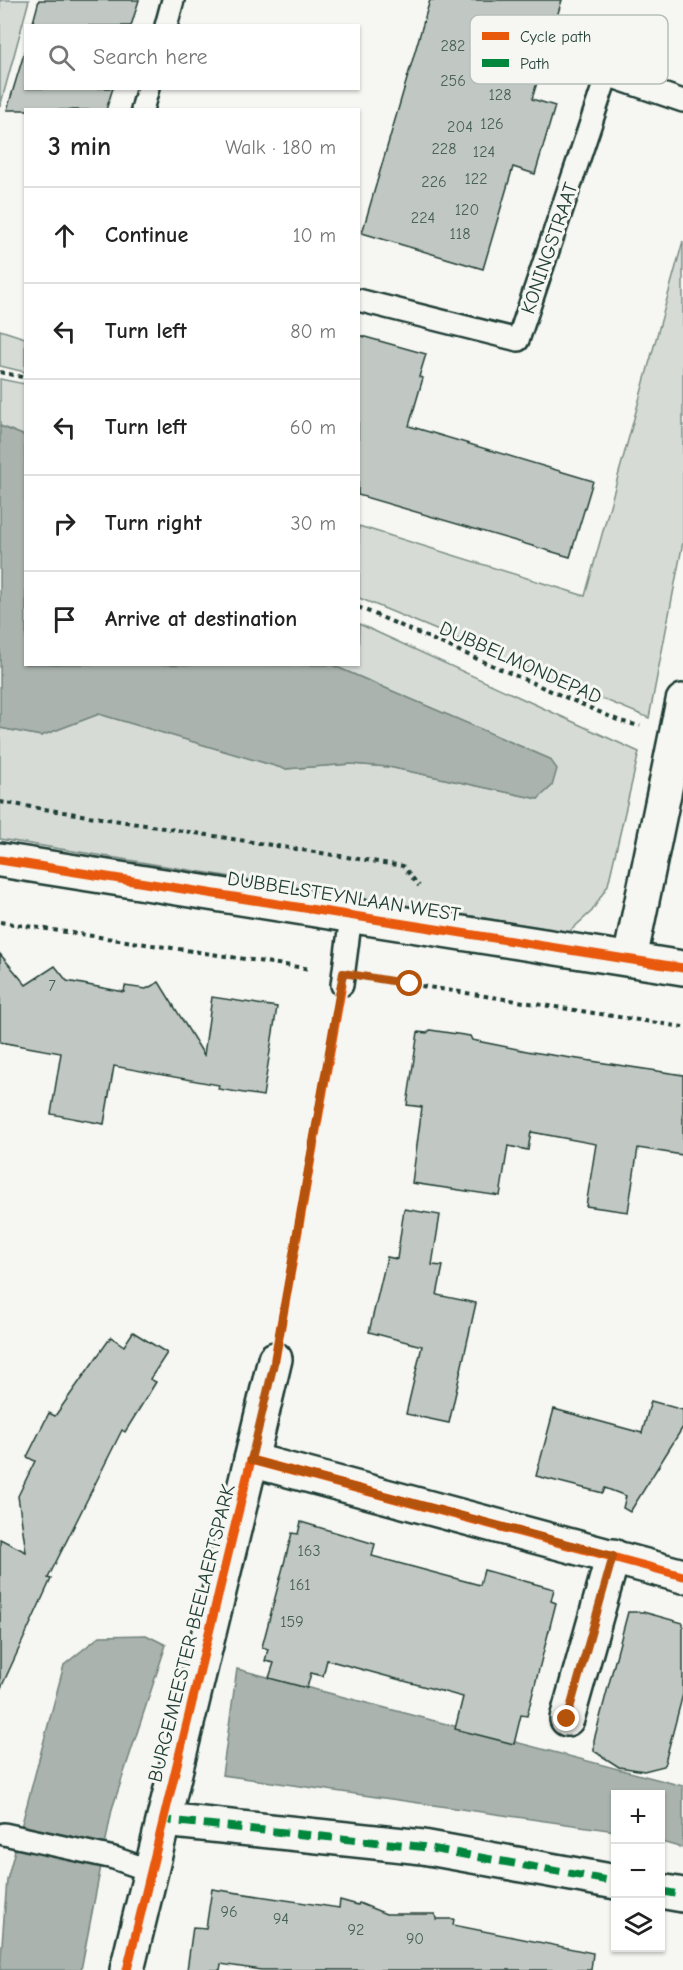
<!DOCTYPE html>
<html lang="en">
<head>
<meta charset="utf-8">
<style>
	body { margin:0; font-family:"Comic Neue",sans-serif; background:#f6f6f6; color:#222 }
	.controls { position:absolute; right:18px; bottom:18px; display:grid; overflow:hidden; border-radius:0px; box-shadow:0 2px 4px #0004 }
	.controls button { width:54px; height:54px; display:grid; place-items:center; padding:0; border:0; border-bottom:2px solid #e0e0e0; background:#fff; color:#222; font:30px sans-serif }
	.stop { position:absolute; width:18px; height:18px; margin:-14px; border:4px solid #b45309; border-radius:50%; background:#fff }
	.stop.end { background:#b45309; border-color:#fff; box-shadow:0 2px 6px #0008 }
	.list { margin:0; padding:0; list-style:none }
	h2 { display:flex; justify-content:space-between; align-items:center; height:78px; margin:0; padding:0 24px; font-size:26px }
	h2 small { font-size:20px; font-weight:400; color:#767676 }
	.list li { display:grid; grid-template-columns:39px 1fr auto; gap:18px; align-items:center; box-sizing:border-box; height:96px; padding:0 24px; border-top:2px solid #e0e0e0 }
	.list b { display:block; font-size:22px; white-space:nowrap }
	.list em { font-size:20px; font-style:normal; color:#767676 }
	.icon { flex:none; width:33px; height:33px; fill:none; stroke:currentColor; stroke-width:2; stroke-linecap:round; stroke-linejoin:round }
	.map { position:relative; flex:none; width:683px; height:1970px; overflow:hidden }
	.search { position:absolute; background:#fff; box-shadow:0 2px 4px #0004; left:24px; top:24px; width:336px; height:66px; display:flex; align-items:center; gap:15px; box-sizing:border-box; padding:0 21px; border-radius:0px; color:#767676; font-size:22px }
	.panel { position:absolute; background:#fff; box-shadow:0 2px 4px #0004; left:24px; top:108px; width:336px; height:558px; border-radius:0px }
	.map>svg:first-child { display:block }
	.green { fill:#d6dbd6; stroke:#7a8c85; stroke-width:1.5 }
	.water { fill:#aab3ae; stroke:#72847d; stroke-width:1.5 }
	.building { fill:#c1c8c3; stroke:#1f3d34; stroke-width:1.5 }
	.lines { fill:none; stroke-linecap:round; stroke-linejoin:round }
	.service-casing { stroke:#1f3d34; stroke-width:26 }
	.minor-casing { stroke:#1f3d34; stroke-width:38 }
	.path { stroke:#1f3d34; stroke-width:4; stroke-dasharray:4.5 4.5; stroke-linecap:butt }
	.service { stroke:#f6f6f2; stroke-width:21 }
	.minor { stroke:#f6f6f2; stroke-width:33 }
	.quiet { stroke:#00873e; stroke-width:8; stroke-dasharray:15 8; stroke-linecap:butt }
	.cycleway-casing { stroke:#f6f6f2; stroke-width:13 }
	.cycleway { stroke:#e8590c; stroke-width:9 }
	.route { stroke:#b45309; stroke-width:8 }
	.labels { text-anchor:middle; stroke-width:6; stroke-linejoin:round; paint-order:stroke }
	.number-label { font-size:16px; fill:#486058 }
	.street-label { font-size:20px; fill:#1f3d34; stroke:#f6f6f2 }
	.key { fill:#f6f6f2; stroke:#b6beb9; stroke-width:1.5 }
	.key-label { font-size:16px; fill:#1f3d34 }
</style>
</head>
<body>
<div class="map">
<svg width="683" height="1970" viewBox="0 0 683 1970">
	<rect width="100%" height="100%" fill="#f6f6f2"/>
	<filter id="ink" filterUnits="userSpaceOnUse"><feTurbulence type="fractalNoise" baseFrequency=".0167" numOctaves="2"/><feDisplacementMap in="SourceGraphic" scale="12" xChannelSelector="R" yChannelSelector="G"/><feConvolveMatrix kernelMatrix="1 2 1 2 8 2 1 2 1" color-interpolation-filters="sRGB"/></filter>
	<g filter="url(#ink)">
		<!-- green -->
		<g class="green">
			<path d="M 0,0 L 29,0 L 0,107 Z"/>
			<path d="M 683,241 L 683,542 L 649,718 L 359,598 L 359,526 L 585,596 Z"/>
			<path d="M 0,330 L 25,338 L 25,372 L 0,366 Z"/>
			<path d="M 0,379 L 25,384 L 25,436 L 0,426 Z"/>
			<path d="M 359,624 L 639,752 L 608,885 L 592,911 L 569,932 L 0,839 L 0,728 L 41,736 L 99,714 L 285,769 L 351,764 L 389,767 L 538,799 L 550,759 L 332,665 L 358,664 Z"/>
		</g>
		<!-- water -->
		<g class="water">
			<path d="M 0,426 L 25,436 L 26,664 L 332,665 L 550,759 L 557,769 L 552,786 L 538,799 L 389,767 L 351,764 L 285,769 L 99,714 L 41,736 L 0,728 Z"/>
			<path d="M 146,1635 L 166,1645 L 112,1809 L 81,1970 L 0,1970 L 7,1880 L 64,1665 L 100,1636 Z"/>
			<path d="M 237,1669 L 683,1786 L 683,1848 L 661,1842 L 660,1794 L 616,1794 L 615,1831 L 222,1775 Z"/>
		</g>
		<!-- building -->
		<g class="building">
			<path d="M 39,0 L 139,0 L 131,26 L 32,26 Z"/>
			<path d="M 430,0 L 562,0 L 532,99 L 555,106 L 535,174 L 513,167 L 483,269 L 362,233 Z"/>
			<path d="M 26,47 L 26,88 L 113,88 L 106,110 L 7,110 Z"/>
			<path d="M 358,335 L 426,354 L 419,377 L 423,378 L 409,426 L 593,481 L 570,557 L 358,495 Z"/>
			<path d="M 0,954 L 26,985 L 55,966 L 67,981 L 124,992 L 125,986 L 146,989 L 159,982 L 204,1055 L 212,997 L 277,1007 L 263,1096 L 218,1089 L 219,1085 L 114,1066 L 104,1124 L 51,1114 L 61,1053 L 0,1042 Z"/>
			<path d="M 430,1030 L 470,1036 L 472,1040 L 532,1052 L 683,1075 L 683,1155 L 638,1148 L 628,1212 L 586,1206 L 596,1144 L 531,1132 L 528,1150 L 508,1146 L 500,1196 L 412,1183 L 422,1107 L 407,1105 L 418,1032 L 427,1033 Z"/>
			<path d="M 404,1209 L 440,1215 L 432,1265 L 443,1266 L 437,1295 L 476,1303 L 449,1423 L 406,1414 L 422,1346 L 369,1332 L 387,1257 L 397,1259 Z"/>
			<path d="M 133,1332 L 167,1353 L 150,1379 L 156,1382 L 125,1432 L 122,1430 L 48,1578 L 51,1579 L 0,1690 L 0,1539 L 26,1552 L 18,1496 L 35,1461 L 27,1457 L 49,1413 L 55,1416 L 111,1337 L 124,1346 Z"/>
			<path d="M 651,1401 L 683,1410 L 683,1427 L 630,1512 L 623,1508 L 626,1496 L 605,1488 L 603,1493 L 536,1476 L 554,1409 L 642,1433 Z"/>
			<path d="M 301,1522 L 375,1544 L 372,1556 L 480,1585 L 484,1570 L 554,1589 L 551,1601 L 556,1603 L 527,1716 L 521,1715 L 514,1744 L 455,1729 L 463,1697 L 327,1660 L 323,1676 L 311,1673 L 307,1688 L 269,1678 L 274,1663 L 265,1661 L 268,1649 L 262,1647 L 292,1533 L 298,1534 Z"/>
			<path d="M 628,1612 L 643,1612 L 683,1623 L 683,1694 L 664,1766 L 644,1771 L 619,1767 L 594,1751 L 594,1740 Z"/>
			<path d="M 212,1889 L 339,1908 L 340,1900 L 358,1905 L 359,1903 L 386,1914 L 435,1914 L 436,1919 L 454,1919 L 453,1925 L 593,1953 L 591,1970 L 261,1970 L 221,1964 L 220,1970 L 187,1970 L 193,1927 L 206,1928 Z"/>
		</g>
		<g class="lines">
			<!-- service casing -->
			<g class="service-casing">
				<g id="service">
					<path d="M 166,26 L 173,0"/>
					<path d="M 142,110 L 148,88"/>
					<path d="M 358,300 L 518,340 L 607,75 L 683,101"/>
					<path d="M 342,985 L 351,916"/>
					<path d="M 4,1834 L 114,1858 L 151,1871"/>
				</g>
			</g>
			<!-- minor casing -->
			<g class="minor-casing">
				<g id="minor">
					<path d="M 0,860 L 683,968"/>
					<path d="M 630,959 L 683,701"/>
					<path d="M 251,1460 L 275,1359"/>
					<path d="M 567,1719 L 613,1556"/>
					<path d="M 164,1820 L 423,1847 L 616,1882"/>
					<path d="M 660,1891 L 683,1895"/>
					<path d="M 127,1970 L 251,1460 L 683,1576"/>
				</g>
			</g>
			<!-- path -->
			<g class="path">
				<path d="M 0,372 L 26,378"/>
				<path d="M 358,607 L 620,721 L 640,726"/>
				<path d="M 0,802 L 403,866 L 419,886"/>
				<path d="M 0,922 L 311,969"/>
				<path d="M 377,979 L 683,1027"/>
			</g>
			<!-- service -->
			<use href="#service" class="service"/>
			<!-- minor -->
			<use href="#minor" class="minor"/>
			<!-- quiet -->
			<g class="quiet">
				<path d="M 163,1826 L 164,1820 L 423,1847 L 616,1882"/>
				<path d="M 660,1891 L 683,1895"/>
			</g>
			<!-- cycleway casing -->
			<g class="cycleway-casing">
				<g id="cycleway">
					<path d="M 0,860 L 683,968"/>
					<path d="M 275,1359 L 342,985"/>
					<path d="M 127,1970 L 251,1460 L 683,1576"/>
				</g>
			</g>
			<!-- cycleway -->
			<use href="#cycleway" class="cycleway"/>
		</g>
	</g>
	<g class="lines" filter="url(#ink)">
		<!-- route -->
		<path class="route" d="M 410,984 L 343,973 L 275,1359 L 251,1460 L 613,1556 L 567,1719"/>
	</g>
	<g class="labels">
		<!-- number labels -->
		<g class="number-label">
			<text x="453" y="51">282</text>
			<text x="453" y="86">256</text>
			<text x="500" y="100">128</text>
			<text x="492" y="129">126</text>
			<text x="460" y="132">204</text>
			<text x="444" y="154">228</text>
			<text x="484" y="157">124</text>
			<text x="476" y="184">122</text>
			<text x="434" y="187">226</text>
			<text x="467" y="215">120</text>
			<text x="423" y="223">224</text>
			<text x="460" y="239">118</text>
			<text x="52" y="991">7</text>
			<text x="309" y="1556">163</text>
			<text x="300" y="1590">161</text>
			<text x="292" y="1627">159</text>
			<text x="229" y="1917">96</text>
			<text x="281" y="1924">94</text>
			<text x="356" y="1935">92</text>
			<text x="415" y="1944">90</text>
		</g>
		<!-- street labels -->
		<g class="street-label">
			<text transform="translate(549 248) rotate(-71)" y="7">KONINGSTRAAT</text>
			<text transform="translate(521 662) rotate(24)" y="7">DUBBELMONDEPAD</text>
			<text transform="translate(344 896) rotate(9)" y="7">DUBBELSTEYNLAAN WEST</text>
			<text transform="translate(191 1633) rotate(-76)" y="7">BURGEMEESTER BEELAERTSPARK</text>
		</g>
	</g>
	<!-- legend -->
	<rect x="470" y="15" width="198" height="69" rx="9" class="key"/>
	<rect x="482" y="32" width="27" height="8" fill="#e8590c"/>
	<rect x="482" y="59" width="27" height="8" fill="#00873e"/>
	<g class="key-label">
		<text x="520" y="42">Cycle path</text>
		<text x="520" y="69">Path</text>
	</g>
</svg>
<div class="controls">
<button>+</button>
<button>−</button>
<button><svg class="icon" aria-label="layers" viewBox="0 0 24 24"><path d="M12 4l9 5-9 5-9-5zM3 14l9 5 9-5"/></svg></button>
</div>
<div class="stop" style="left:410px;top:984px"></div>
<div class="stop end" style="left:567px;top:1719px"></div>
<div class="search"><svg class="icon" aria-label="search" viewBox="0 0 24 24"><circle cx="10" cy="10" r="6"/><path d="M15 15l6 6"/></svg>Search here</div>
<section class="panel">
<h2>3 min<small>Walk · 180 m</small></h2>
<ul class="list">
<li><svg class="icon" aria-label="ahead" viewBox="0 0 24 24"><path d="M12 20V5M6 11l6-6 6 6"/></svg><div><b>Continue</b></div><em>10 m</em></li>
<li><svg class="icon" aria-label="left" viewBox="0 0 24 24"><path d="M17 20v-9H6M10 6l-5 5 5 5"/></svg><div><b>Turn left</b></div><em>80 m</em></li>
<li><svg class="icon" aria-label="left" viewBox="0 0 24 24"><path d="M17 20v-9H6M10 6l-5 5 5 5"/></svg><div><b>Turn left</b></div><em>60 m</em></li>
<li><svg class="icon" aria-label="right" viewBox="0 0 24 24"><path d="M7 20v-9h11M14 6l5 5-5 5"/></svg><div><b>Turn right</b></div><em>30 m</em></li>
<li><svg class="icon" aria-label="arrive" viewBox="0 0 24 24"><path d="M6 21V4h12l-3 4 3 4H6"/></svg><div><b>Arrive at destination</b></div></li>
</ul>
</section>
</div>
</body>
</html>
